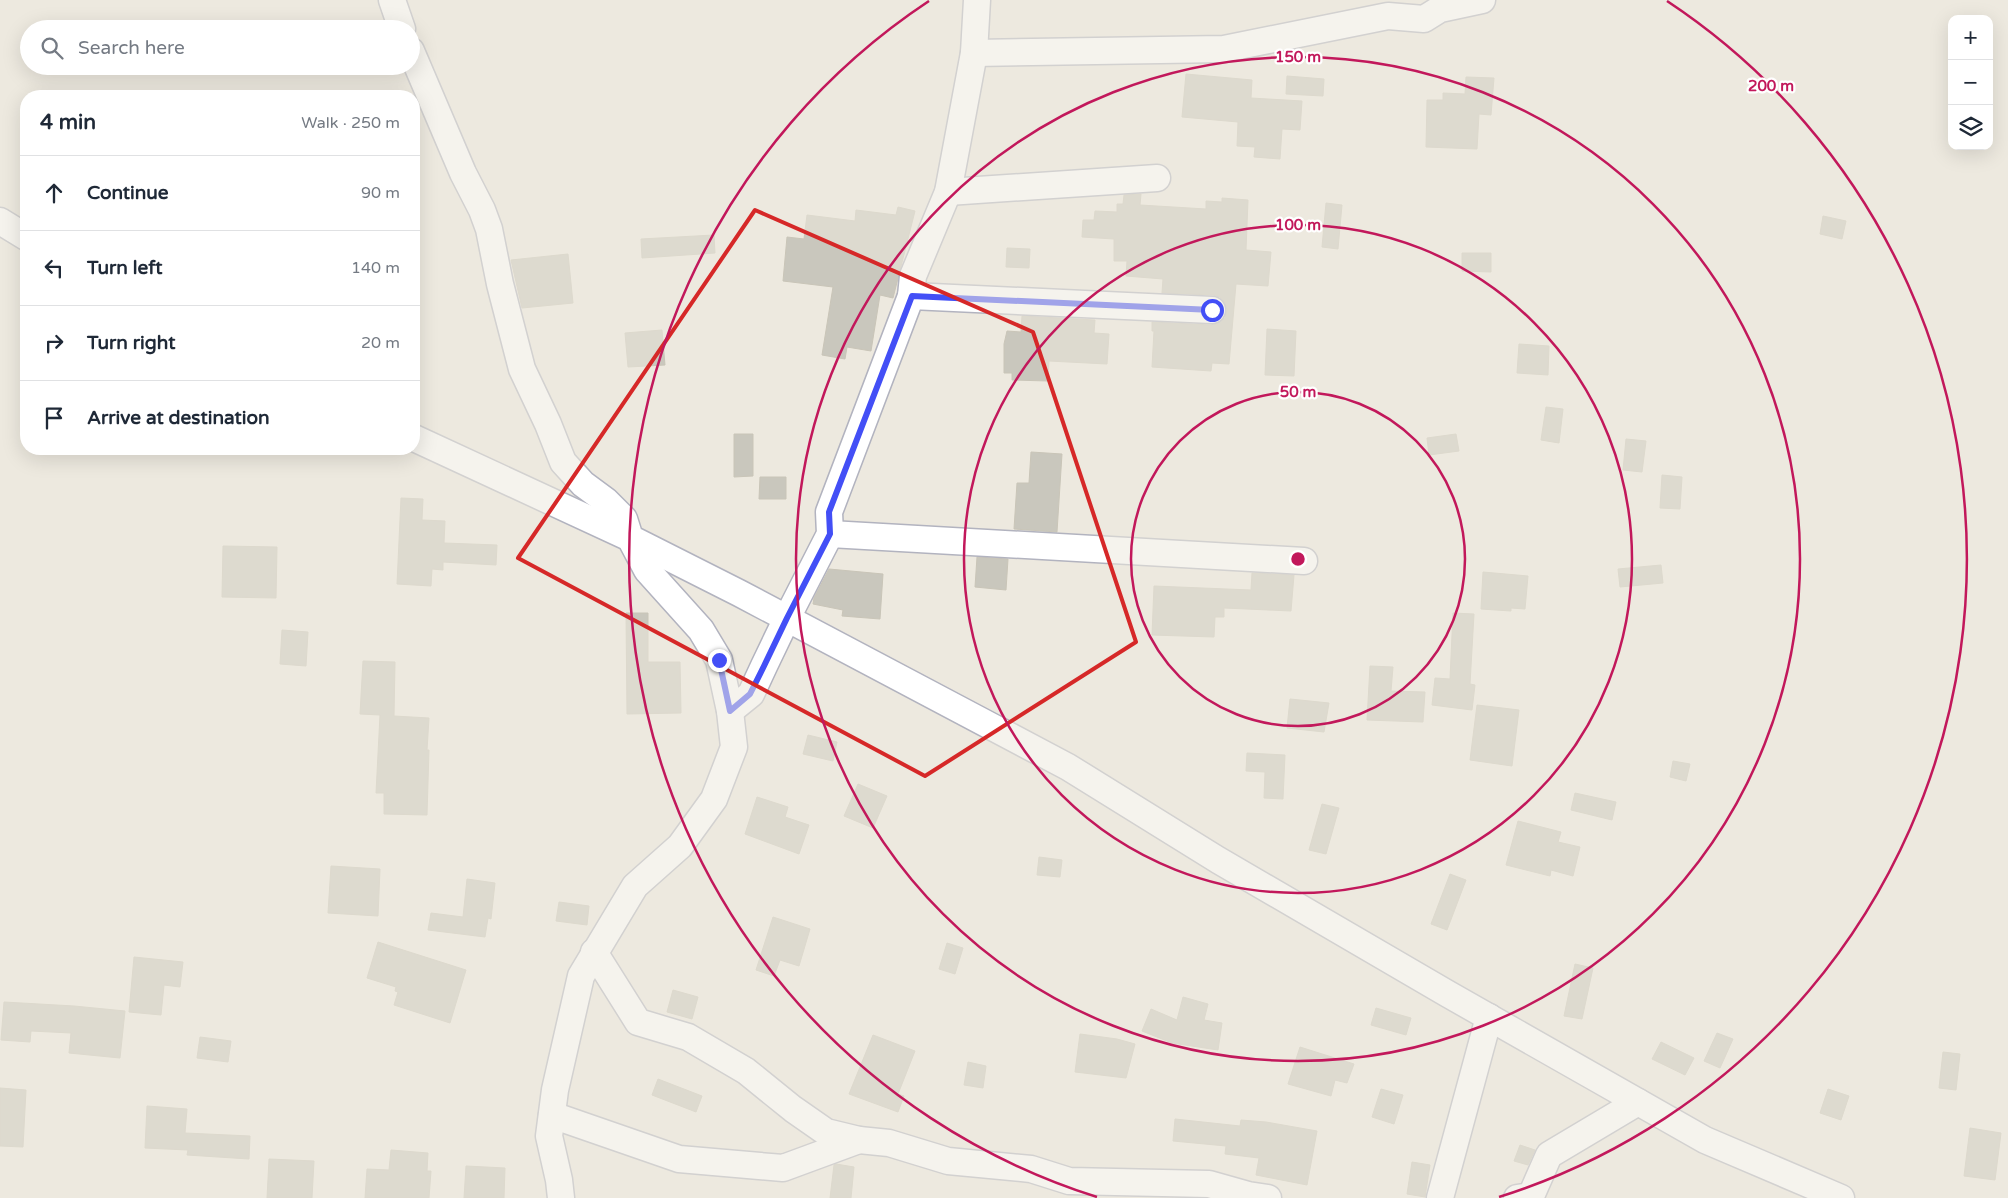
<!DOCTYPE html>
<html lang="en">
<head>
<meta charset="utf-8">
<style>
	body { margin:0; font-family:"Varela Round",sans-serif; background:#f2f2f3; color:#1f2937 }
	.controls { position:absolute; right:15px; top:15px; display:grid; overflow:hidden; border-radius:10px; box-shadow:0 5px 20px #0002 }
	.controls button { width:45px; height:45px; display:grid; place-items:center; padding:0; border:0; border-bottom:1px solid #e0e1e3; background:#fff; color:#1f2937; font:25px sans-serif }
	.stop { position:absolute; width:15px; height:15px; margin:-11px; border:4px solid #434ff6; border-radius:50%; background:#fff }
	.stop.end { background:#434ff6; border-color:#fff; box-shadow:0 1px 5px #0008 }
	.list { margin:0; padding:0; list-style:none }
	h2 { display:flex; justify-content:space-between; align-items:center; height:65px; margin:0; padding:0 20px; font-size:21px }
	h2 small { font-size:16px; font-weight:400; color:#747a83 }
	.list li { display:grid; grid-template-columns:32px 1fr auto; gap:15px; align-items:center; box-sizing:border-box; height:75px; padding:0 20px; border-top:1px solid #e0e1e3 }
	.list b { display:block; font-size:19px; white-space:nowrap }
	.list em { font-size:16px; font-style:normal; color:#747a83 }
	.icon { flex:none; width:28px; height:28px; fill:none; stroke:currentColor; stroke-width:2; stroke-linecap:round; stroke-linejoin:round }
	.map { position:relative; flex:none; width:2008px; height:1198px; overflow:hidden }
	.search { position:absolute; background:#fff; box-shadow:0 5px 20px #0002; left:20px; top:20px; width:400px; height:55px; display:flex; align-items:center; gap:12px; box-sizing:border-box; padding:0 18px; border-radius:28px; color:#747a83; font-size:19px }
	.panel { position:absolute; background:#fff; box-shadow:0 5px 20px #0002; left:20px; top:90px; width:400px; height:365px; border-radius:20px }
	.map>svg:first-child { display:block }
	.building { fill:#c9c7bd; stroke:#c9c5b8 }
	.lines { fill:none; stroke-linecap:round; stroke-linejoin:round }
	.minor-casing { stroke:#b2b3bf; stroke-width:29 }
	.minor { stroke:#fff; stroke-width:26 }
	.route { stroke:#434ff6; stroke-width:6 }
	.marked { fill:none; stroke:#d62828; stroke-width:4; stroke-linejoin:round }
	.ring { fill:none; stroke:#c2185b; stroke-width:2.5 }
	.centre { fill:#c2185b; stroke:#fff; stroke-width:2.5 }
	.ring-label { font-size:15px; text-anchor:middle; font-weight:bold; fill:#c2185b; stroke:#fff; stroke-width:4.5; stroke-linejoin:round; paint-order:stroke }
</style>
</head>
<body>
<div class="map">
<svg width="2008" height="1198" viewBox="0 0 2008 1198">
	<rect width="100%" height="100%" fill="#ede9df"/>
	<!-- building -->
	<g class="building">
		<path d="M 1186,74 L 1252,80 L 1251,98 L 1302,101 L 1300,130 L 1282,129 L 1280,159 L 1254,157 L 1255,147 L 1237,146 L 1238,122 L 1182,117 Z"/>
		<path d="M 1287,76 L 1324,79 L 1323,96 L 1286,94 Z"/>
		<path d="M 1466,77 L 1494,78 L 1491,115 L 1479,114 L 1477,149 L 1426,147 L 1427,100 L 1443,100 L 1443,93 L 1465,94 Z"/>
		<path d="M 1141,194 L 1140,205 L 1206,209 L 1206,201 L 1222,202 L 1222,198 L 1248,200 L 1246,250 L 1271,252 L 1268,286 L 1236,284 L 1229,364 L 1212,363 L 1211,371 L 1152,367 L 1154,331 L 1152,331 L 1152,322 L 1211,325 L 1218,323 L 1225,318 L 1227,310 L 1225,303 L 1220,297 L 1213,295 L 1162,293 L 1163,279 L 1126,276 L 1127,261 L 1114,261 L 1114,239 L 1082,237 L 1083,220 L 1094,220 L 1095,211 L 1117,212 L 1117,204 L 1123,204 L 1124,195 Z"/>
		<path d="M 1326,203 L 1342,205 L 1338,249 L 1322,247 Z"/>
		<path d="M 898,207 L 915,211 L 893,298 L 880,295 L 871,351 L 847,347 L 845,359 L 822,355 L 833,287 L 783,281 L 787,237 L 804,239 L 807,215 L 855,221 L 856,210 L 896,215 Z"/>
		<path d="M 1823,216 L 1846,221 L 1842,239 L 1820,234 Z"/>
		<path d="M 714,235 L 715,253 L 642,258 L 641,239 Z"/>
		<path d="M 1007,248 L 1030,249 L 1029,268 L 1006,267 Z"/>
		<path d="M 1462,253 L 1491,253 L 1491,272 L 1462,271 Z"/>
		<path d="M 568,254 L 573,303 L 522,308 L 511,260 Z"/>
		<path d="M 1022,316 L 1095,320 L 1094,333 L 1109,334 L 1107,364 L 1049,361 L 1048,381 L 1012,380 L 1012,373 L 1004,373 L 1004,344 L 1007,331 L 1021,332 Z"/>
		<path d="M 1267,329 L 1296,331 L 1294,376 L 1265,375 Z"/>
		<path d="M 662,330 L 665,365 L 628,367 L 625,333 Z"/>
		<path d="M 1519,344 L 1549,346 L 1548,375 L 1517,373 Z"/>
		<path d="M 1546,407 L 1563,409 L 1559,443 L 1541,440 Z"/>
		<path d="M 734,434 L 753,434 L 753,476 L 734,477 Z"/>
		<path d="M 1456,434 L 1459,451 L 1429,455 L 1427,438 Z"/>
		<path d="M 1626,439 L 1646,441 L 1642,472 L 1623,470 Z"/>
		<path d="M 1031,452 L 1062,454 L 1057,532 L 1014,529 L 1017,483 L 1029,483 Z"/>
		<path d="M 1662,475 L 1682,477 L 1680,509 L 1660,508 Z"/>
		<path d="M 760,477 L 786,477 L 786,499 L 759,499 Z"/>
		<path d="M 401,498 L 423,499 L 422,520 L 445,521 L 444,543 L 497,545 L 496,565 L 443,562 L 443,570 L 432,569 L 431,586 L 397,584 Z"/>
		<path d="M 223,546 L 277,547 L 276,598 L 222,597 Z"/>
		<path d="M 977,557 L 1008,559 L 1006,590 L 975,587 Z"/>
		<path d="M 1661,565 L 1663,583 L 1620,587 L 1618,569 Z"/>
		<path d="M 829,569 L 883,574 L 880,619 L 842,616 L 843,610 L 813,604 L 814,598 Z"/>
		<path d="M 1483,572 L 1528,576 L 1525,609 L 1511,608 L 1511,611 L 1481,609 Z"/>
		<path d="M 1252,573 L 1294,575 L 1291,611 L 1224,608 L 1224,617 L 1215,617 L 1214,637 L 1152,635 L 1154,586 L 1251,590 Z"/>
		<path d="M 626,613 L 648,613 L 648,662 L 680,662 L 681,713 L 627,714 Z"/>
		<path d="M 1453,613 L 1474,614 L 1470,684 L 1475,685 L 1472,710 L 1432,705 L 1435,678 L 1450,679 Z"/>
		<path d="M 282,630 L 308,632 L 306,666 L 280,664 Z"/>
		<path d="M 363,661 L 395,662 L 394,716 L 429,718 L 427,750 L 429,750 L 427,815 L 384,814 L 384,793 L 376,793 L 380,715 L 360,714 Z"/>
		<path d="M 1370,666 L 1393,667 L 1391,691 L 1425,692 L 1423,722 L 1367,720 Z"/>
		<path d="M 1290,699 L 1329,703 L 1324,732 L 1287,728 Z"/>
		<path d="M 1477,705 L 1519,710 L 1512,766 L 1470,760 Z"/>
		<path d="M 808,735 L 837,742 L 833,761 L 803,754 Z"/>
		<path d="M 1247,753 L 1285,755 L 1283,799 L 1264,798 L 1265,772 L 1246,771 Z"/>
		<path d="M 1673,761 L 1690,764 L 1686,781 L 1670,777 Z"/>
		<path d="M 858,784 L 887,796 L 873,828 L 844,816 Z"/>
		<path d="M 1575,793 L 1616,802 L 1612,820 L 1571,810 Z"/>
		<path d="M 757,797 L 788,807 L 785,817 L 809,825 L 799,854 L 745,834 Z"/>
		<path d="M 1322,804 L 1339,808 L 1326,854 L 1309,850 Z"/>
		<path d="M 1518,821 L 1561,832 L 1558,842 L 1580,847 L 1573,876 L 1551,870 L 1550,876 L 1506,865 Z"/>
		<path d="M 1039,857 L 1062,860 L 1060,877 L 1037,875 Z"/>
		<path d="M 331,866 L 380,869 L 378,916 L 328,913 Z"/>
		<path d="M 1450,874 L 1466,880 L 1447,930 L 1431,924 Z"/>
		<path d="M 467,879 L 495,883 L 491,919 L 488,918 L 485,937 L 428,930 L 431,913 L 463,917 Z"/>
		<path d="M 559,902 L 589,906 L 587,925 L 556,921 Z"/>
		<path d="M 773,917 L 810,929 L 799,966 L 780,960 L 774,976 L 756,970 Z"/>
		<path d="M 378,942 L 466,970 L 450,1023 L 394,1005 L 398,992 L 395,991 L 396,987 L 367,978 Z"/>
		<path d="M 947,943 L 963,948 L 955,974 L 939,969 Z"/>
		<path d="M 134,957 L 183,962 L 180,987 L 164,985 L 161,1015 L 129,1012 Z"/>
		<path d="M 1575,964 L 1593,968 L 1582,1019 L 1564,1016 Z"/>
		<path d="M 673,990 L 698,997 L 692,1019 L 667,1012 Z"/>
		<path d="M 1183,997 L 1208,1004 L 1204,1020 L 1222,1023 L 1218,1050 L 1172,1043 L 1142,1031 L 1151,1009 L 1177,1020 Z"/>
		<path d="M 4,1002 L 74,1006 L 125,1011 L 120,1058 L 69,1053 L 71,1033 L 31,1031 L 30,1042 L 1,1040 Z"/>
		<path d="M 1376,1008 L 1411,1018 L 1406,1035 L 1371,1025 Z"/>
		<path d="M 1717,1033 L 1733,1039 L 1720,1068 L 1704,1061 Z"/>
		<path d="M 1080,1034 L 1117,1039 L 1135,1044 L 1126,1078 L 1075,1072 Z"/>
		<path d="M 873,1035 L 915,1051 L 898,1094 L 904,1096 L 898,1112 L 849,1094 Z"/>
		<path d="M 200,1037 L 231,1041 L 228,1062 L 197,1058 Z"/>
		<path d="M 1661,1042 L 1694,1058 L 1685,1075 L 1652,1059 Z"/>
		<path d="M 1300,1047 L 1354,1064 L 1347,1083 L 1335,1080 L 1331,1096 L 1288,1084 Z"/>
		<path d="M 1943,1052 L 1960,1054 L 1956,1090 L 1939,1088 Z"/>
		<path d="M 968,1062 L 986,1066 L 983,1088 L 964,1085 Z"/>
		<path d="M 658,1079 L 702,1096 L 696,1112 L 652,1095 Z"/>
		<path d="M 0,1088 L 26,1090 L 23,1147 L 0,1146 Z"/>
		<path d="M 1381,1089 L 1403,1095 L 1394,1124 L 1372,1117 Z"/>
		<path d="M 1828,1089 L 1849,1096 L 1841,1120 L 1820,1113 Z"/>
		<path d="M 147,1106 L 187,1109 L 185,1133 L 250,1136 L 249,1159 L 187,1155 L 188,1150 L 145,1148 Z"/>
		<path d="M 1175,1119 L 1240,1126 L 1241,1120 L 1266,1122 L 1317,1131 L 1307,1185 L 1256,1175 L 1259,1158 L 1225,1154 L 1226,1146 L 1173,1141 Z"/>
		<path d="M 1970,1128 L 2001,1133 L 1995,1180 L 1964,1176 Z"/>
		<path d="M 1520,1145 L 1535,1150 L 1528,1165 L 1514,1161 Z"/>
		<path d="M 391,1150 L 428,1153 L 427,1171 L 431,1171 L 429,1198 L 365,1198 L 367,1169 L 389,1170 Z"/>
		<path d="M 269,1159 L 314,1161 L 312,1198 L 267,1198 Z"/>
		<path d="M 1412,1162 L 1430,1165 L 1425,1197 L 1407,1194 Z"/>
		<path d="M 836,1164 L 854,1167 L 851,1198 L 830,1198 L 834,1165 Z"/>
		<path d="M 466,1166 L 505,1168 L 504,1198 L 464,1198 Z"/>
	</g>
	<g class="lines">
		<!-- minor casing -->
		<g class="minor-casing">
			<g id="minor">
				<path d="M 392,0 L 402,29"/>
				<path d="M 411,51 L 463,173 L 482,210 L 489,229 L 500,284 L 522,369 L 548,424 L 563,462 L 583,484 L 606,501 L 624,519 L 630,538 L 739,593 L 1068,767 L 1218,860 L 1448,994 L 1705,1140 L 1841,1198"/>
				<path d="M 974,53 L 1224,49 L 1388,16 L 1424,19 L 1440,9 L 1482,0"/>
				<path d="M 948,192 L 1157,178"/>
				<path d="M 0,221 L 26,237"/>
				<path d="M 911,296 L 1212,310"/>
				<path d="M 414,438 L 630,538 L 647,570 L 701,630 L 719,660 L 730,711 L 734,747 L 714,799 L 680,846 L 635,886 L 581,976 L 555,1090 L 549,1136 L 559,1180 L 561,1198"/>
				<path d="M 830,534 L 1304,561"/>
				<path d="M 730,711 L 751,694 L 764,666 L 787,618 L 830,534 L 829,512 L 911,296 L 913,276 L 948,192 L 974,53 L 977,0"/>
				<path d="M 594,952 L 638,1022 L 688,1037 L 746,1071 L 793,1109 L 826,1132 L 859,1140 L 889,1143 L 948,1161 L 1031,1169 L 1069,1181 L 1209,1184 L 1248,1195 L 1268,1198"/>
				<path d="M 552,1115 L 679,1159 L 783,1168 L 859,1140"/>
				<path d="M 1440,1198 L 1489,1017"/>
				<path d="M 1517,1198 L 1531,1196 L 1549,1155 L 1638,1102"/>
			</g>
		</g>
		<!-- minor -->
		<use href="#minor" class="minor"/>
	</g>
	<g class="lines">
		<!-- route -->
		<path class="route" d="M 719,660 L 730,711 L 750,694 L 764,666 L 787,618 L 830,534 L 829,512 L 912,296 L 1212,310"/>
	</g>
	<!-- marked area -->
	<path d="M0 0H2008V1198H0ZM 755,210 L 1033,332 L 1136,642 L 925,776 L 518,558 Z" fill="#ede9df" fill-opacity=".55" fill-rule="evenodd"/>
	<path class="marked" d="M 755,210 L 1033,332 L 1136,642 L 925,776 L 518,558 Z"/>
	<!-- distance rings -->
	<g class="ring">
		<circle cx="1298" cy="559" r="167"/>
		<circle cx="1298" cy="559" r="334"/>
		<circle cx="1298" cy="559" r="502"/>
		<path d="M1097 1197A669 669 0 0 1 929 1M1667 1A669 669 0 0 1 1499 1197"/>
	</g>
	<circle cx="1298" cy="559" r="8" class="centre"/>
	<g class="ring-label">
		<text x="1298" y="62">150 m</text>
		<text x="1771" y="91">200 m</text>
		<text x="1298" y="230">100 m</text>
		<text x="1298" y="397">50 m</text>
	</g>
</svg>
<div class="controls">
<button>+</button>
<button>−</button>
<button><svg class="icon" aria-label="layers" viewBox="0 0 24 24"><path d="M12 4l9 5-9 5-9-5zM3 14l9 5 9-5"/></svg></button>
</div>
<div class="stop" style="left:1212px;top:310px"></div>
<div class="stop end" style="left:719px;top:660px"></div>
<div class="search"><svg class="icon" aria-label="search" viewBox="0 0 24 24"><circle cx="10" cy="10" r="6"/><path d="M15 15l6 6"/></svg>Search here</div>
<section class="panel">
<h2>4 min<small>Walk · 250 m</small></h2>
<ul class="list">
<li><svg class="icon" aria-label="ahead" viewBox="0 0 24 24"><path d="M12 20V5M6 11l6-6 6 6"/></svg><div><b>Continue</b></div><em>90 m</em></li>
<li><svg class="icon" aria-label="left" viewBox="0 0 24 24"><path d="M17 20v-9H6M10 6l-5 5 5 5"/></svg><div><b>Turn left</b></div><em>140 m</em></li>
<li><svg class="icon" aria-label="right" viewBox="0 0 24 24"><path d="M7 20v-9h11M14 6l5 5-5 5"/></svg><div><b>Turn right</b></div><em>20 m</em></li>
<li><svg class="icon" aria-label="arrive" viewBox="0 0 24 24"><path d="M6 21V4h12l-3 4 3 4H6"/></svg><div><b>Arrive at destination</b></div></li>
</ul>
</section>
</div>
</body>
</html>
